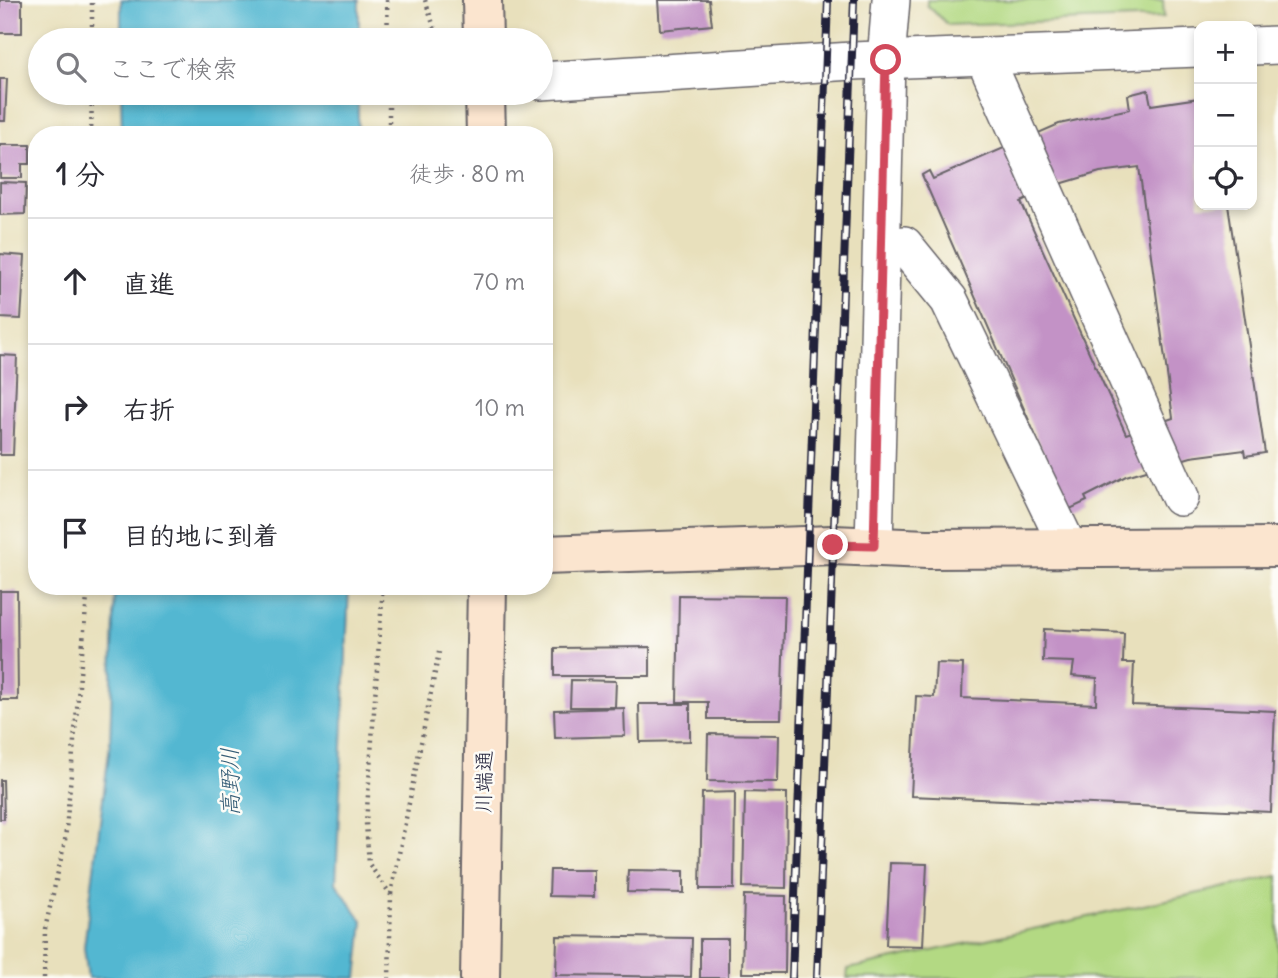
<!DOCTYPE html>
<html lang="ja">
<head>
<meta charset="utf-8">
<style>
	body { margin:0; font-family:Delius,"Klee One",sans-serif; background:#f2f2f3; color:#2b2b33 }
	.controls { position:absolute; right:21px; top:21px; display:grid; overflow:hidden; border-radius:14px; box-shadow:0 4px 10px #0003 }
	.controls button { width:63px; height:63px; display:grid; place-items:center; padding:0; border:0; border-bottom:2px solid #e1e1e2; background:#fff; color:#2b2b33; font:35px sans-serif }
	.stop { position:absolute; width:21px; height:21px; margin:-16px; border:5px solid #d1495b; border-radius:50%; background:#fff }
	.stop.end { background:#d1495b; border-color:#fff; box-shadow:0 2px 7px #0008 }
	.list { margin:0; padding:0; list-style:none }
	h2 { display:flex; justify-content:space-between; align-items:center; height:91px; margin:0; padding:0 28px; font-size:30px }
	h2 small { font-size:23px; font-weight:400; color:#7c7c81 }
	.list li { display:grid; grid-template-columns:46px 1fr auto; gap:21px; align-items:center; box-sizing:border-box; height:126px; padding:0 28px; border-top:2px solid #e1e1e2 }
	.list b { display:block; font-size:26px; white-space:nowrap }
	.list em { font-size:23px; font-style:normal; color:#7c7c81 }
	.icon { flex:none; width:38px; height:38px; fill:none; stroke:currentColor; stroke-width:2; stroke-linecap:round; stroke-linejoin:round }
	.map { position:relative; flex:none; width:1278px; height:978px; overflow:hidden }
	.search { position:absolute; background:#fff; box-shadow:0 4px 10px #0003; left:28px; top:28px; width:525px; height:77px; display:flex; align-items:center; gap:18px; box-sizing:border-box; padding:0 24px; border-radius:38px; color:#7c7c81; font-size:26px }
	.panel { position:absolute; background:#fff; box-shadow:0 4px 10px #0003; left:28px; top:126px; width:525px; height:469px; border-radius:28px }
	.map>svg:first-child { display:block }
	.green { fill:#b3d983; stroke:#6a7e5f; stroke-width:2 }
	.water { fill:#53b7d1; stroke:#3a6c86; stroke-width:2 }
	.building { fill:#c392c6; fill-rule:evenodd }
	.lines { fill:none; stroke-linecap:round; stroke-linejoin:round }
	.street-casing { stroke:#676468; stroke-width:40 }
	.secondary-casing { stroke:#676468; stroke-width:42 }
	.path { stroke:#676468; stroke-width:4.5; stroke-dasharray:2 5; stroke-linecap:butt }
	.street { stroke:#fff; stroke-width:37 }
	.secondary { stroke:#fbe5cf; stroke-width:38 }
	.rail-casing { stroke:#22223b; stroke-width:8 }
	.rail { stroke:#fdfcf7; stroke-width:5; stroke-dasharray:16; stroke-linecap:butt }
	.route { stroke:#d1495b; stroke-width:9 }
	.labels { text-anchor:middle; stroke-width:5; stroke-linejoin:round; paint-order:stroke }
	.street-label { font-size:21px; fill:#22223b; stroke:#fdfcf7 }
	.water-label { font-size:23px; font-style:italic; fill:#365e77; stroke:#fdfcf7 }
</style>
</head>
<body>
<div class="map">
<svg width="1278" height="978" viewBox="0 0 1278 978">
	<rect width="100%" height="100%" fill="#fdfcf7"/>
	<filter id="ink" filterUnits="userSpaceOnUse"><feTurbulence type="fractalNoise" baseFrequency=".0143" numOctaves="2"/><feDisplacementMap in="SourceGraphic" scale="14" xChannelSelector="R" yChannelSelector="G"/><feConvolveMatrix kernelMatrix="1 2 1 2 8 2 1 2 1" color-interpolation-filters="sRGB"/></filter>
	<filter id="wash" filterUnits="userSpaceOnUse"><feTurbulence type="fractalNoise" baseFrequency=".00686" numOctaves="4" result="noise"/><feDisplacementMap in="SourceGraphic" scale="28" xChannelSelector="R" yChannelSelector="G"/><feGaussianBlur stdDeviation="1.57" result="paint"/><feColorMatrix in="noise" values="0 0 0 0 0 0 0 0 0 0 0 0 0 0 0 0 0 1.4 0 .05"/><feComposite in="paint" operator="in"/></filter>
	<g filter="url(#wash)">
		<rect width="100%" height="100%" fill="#e8e0bc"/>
		<!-- green -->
		<g class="green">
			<path d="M 927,0 L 1163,0 L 1164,17 L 948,25 L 927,5 Z"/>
			<path d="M 1278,876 L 1278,978 L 847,978 L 848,969 Z"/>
		</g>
		<!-- water -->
		<g class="water">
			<rect x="121" y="0" width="238" height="40"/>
			<path d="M 121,93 L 358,93 L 358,135 L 122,135 Z"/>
			<path d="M 115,586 L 349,586 L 336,883 L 363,922 L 357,978 L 88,978 L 84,947 L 110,744 Z"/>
		</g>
		<g id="blocks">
			<!-- building -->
			<g class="building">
				<rect x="0" y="0" width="22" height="33"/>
				<path d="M 658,0 L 709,0 L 712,25 L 660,30 Z"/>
				<path d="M 0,79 L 7,79 L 5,121 L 0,121 Z"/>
				<path d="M 1148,90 L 1151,105 L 1199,98 L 1199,205 L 1228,205 L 1265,453 L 1245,456 L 1244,450 L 1191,457 L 1126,476 L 1085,497 L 1087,501 L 1068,510 L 922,175 L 929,171 L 933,179 L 1059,124 L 1130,109 L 1128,95 ZM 1139,167 L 1173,418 L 1126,434 L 1021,202 L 1060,184 L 1100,172 Z"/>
				<path d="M 0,145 L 30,145 L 30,164 L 22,164 L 22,178 L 0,178 Z"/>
				<path d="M 0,182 L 26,183 L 25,214 L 0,215 Z"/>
				<path d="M 0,254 L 25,256 L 21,319 L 0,318 Z"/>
				<path d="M 0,355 L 17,356 L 13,455 L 0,455 Z"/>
				<path d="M 0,591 L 17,591 L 18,700 L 0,700 Z"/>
				<path d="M 679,595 L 785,596 L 781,719 L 708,719 L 708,702 L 677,702 Z"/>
				<path d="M 1044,629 L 1124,633 L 1123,663 L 1134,663 L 1132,705 L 1275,711 L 1271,812 L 911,796 L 916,696 L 934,697 L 936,663 L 963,664 L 962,698 L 1096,704 L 1097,678 L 1072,676 L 1074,662 L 1043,661 Z"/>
				<path d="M 650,647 L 650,676 L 555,676 L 555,648 Z"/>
				<path d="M 571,680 L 616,681 L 615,707 L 570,707 Z"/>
				<path d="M 639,704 L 690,704 L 690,741 L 640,742 Z"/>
				<path d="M 624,708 L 625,736 L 555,738 L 554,710 Z"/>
				<path d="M 708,734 L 779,735 L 778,782 L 707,781 Z"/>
				<path d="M 0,780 L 3,780 L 4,819 L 0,819 Z"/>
				<path d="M 735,792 L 734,889 L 700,889 L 702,793 Z"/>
				<path d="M 745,792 L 787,793 L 786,888 L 743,887 Z"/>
				<path d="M 890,863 L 927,864 L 923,946 L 886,945 Z"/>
				<path d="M 550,870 L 594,870 L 594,897 L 549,896 Z"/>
				<path d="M 628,870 L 684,871 L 684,893 L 627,892 Z"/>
				<path d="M 744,895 L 786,896 L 785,973 L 742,973 Z"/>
				<path d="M 557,936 L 692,938 L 691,977 L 556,975 Z"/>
				<rect x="700" y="939" width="28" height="39"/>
			</g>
		</g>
	</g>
	<g filter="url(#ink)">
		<use href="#blocks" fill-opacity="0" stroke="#676468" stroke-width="2"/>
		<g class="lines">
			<!-- street casing -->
			<g class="street-casing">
				<g id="street">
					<path d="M 1252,46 L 1278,45"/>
					<path d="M 984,56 L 1180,497"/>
					<path d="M 541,81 L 852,61 L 1199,48"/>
					<path d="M 904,245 L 949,300 L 1069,549"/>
					<path d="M 874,546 L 886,60 L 891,0"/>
				</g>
			</g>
			<!-- secondary casing -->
			<g class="secondary-casing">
				<g id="secondary">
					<path d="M 482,0 L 483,40"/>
					<path d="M 485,93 L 486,135"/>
					<path d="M 544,555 L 833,545 L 927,549 L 1278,547"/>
					<path d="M 480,978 L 487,586"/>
				</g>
			</g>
			<!-- path -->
			<g class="path">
				<path d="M 387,0 L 388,40"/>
				<path d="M 425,0 L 436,33"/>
				<path d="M 92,40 L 92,0"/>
				<path d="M 389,93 L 389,135"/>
				<path d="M 91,135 L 92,93"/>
				<path d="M 383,586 L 366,823 L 369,864 L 391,895 L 389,978"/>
				<path d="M 391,894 L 439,652"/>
				<path d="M 44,978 L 45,929 L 65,841 L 88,586"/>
			</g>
			<!-- street -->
			<use href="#street" class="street"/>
			<!-- secondary -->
			<use href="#secondary" class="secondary"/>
			<!-- rail casing -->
			<g class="rail-casing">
				<g id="rail">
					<path d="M 792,978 L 828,0"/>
					<path d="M 817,978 L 854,0"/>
				</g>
			</g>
			<!-- rail -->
			<use href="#rail" class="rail"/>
		</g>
	</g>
	<g class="lines" filter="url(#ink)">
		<!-- route -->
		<path class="route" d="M 833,545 L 874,546 L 886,60"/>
	</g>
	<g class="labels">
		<!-- street labels -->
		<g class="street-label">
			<text transform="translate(484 782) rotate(-89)" y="7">川端通</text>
		</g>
		<!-- water labels -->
		<g class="water-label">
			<text transform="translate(230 782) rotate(-91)" y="8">高野川</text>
		</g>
	</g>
</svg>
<div class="controls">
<button>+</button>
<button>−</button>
<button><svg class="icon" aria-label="locate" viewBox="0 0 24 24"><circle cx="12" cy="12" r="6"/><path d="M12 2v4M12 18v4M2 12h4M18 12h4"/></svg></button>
</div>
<div class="stop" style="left:886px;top:60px"></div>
<div class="stop end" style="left:833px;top:545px"></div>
<div class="search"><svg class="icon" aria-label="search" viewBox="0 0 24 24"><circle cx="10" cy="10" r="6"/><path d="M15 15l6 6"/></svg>ここで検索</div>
<section class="panel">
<h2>1 分<small>徒歩 · 80 m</small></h2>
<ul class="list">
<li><svg class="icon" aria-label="ahead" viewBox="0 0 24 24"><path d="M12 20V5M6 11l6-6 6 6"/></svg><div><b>直進</b></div><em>70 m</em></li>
<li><svg class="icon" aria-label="right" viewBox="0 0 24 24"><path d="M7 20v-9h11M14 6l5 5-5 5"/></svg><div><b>右折</b></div><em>10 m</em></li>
<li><svg class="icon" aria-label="arrive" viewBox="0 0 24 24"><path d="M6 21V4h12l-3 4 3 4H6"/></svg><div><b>目的地に到着</b></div></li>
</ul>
</section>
</div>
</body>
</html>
